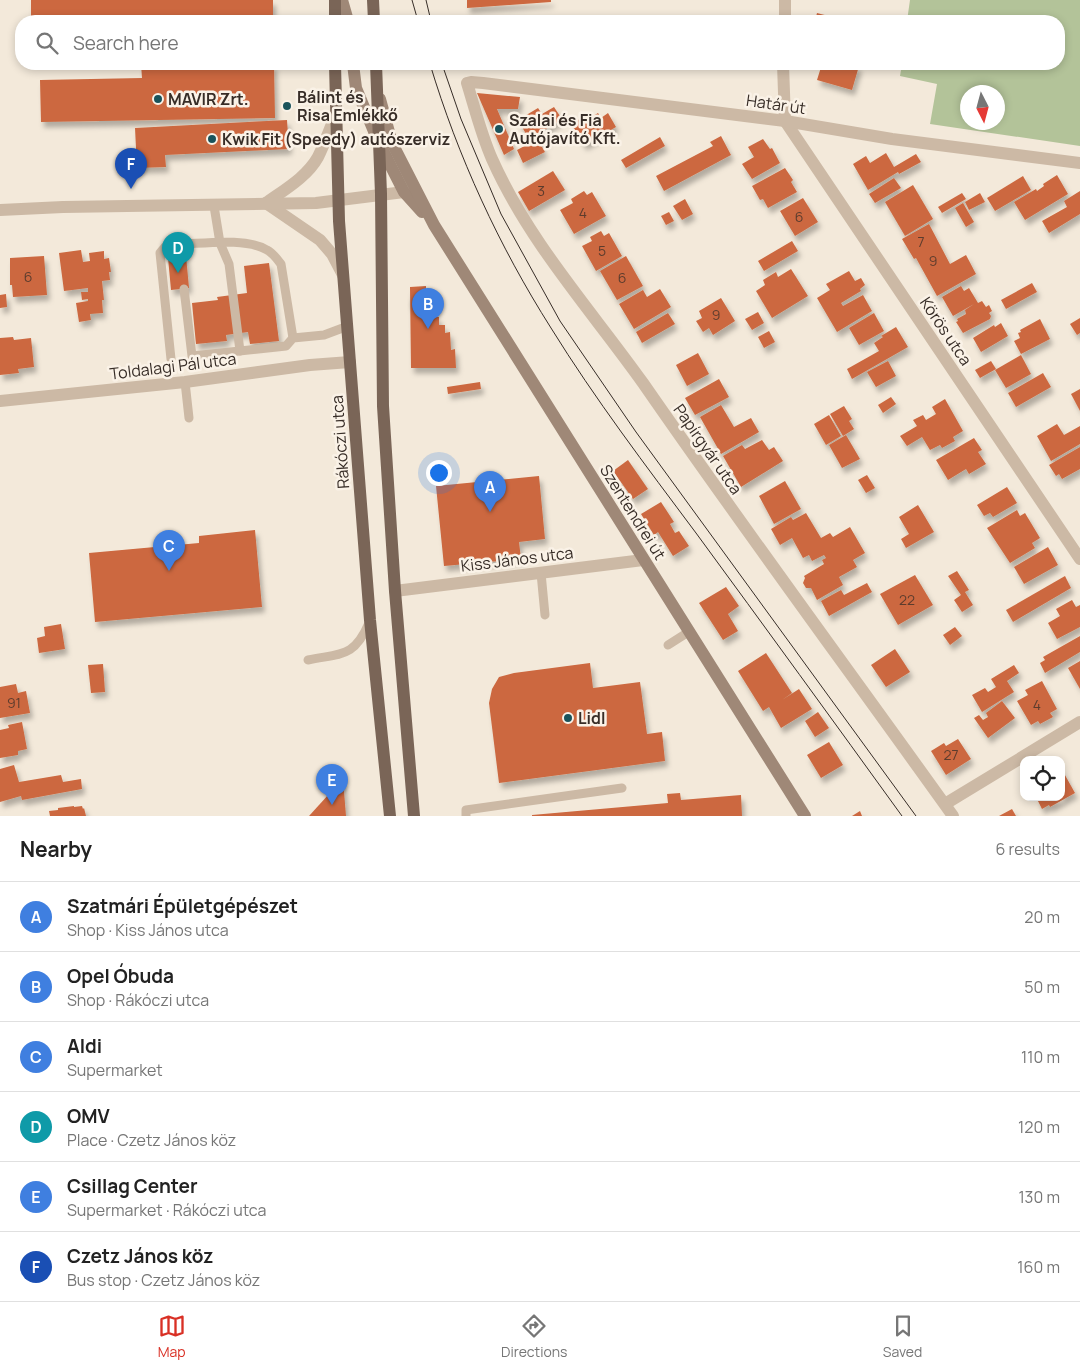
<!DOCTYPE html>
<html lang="en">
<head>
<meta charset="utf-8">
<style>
	body { margin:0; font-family:Manrope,sans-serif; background:#f6f6f6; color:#222 }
	.controls { position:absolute; right:15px; bottom:15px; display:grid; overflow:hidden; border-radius:10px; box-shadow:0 2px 8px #0003 }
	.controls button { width:45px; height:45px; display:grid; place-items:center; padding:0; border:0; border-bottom:1px solid #e0e0e0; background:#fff; color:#222; font:25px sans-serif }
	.compass { position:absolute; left:960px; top:85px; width:45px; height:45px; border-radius:50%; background:#fff; box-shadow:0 2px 8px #0003; rotate:174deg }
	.you { position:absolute; left:438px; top:472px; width:18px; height:18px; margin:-12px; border:4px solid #fff; border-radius:50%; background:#1a73e8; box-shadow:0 0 0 8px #1a73e833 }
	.badge { display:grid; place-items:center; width:32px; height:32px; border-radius:50%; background:#d93025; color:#fff; font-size:16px; font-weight:700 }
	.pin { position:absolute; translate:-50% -41px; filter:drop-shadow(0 1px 2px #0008) }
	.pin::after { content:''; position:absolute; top:26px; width:18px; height:15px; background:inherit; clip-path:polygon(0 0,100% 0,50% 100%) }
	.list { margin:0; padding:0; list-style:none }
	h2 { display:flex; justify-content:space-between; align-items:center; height:65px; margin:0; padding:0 20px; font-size:21px }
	h2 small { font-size:16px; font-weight:400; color:#767676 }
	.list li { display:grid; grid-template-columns:32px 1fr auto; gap:15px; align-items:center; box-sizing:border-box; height:70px; padding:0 20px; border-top:1px solid #e0e0e0 }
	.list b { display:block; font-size:19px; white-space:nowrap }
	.list p { margin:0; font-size:16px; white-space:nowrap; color:#767676 }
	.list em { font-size:16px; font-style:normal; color:#767676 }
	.icon { flex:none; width:28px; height:28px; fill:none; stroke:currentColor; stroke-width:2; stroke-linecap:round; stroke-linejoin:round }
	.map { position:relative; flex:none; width:1080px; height:816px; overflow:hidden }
	.search { position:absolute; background:#fff; box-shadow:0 2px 8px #0003; left:15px; right:15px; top:15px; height:55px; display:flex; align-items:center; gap:12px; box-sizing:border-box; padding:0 18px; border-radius:20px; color:#767676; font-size:19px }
	.sheet { height:485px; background:#fff }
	nav { display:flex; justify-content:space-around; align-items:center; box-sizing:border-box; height:70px; border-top:1px solid #e0e0e0; background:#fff; font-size:14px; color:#767676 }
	nav a { display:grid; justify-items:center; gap:2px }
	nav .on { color:#d93025 }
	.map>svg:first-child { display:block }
	.green { fill:#b3c399; fill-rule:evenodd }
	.building { fill:#cc683f; filter:url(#shadow) }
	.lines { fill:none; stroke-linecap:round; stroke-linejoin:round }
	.service { stroke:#ccb9a5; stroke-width:9 }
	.minor { stroke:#ccb9a5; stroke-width:12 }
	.tertiary { stroke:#ccb9a5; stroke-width:12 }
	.secondary { stroke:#9f8877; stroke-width:12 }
	.primary { stroke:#7a6557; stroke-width:12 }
	.tram { stroke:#372d27; stroke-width:1 }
	.poi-dot { fill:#1a535b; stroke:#faf2e7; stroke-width:2 }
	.labels { text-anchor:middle; stroke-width:5; stroke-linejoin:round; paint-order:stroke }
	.number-label { font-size:14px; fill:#5c3c2d }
	.poi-label { font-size:16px; font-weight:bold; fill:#372d27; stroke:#faf2e7; text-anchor:start }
	.street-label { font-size:16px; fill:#372d27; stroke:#faf2e7 }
</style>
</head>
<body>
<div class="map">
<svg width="1080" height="816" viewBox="0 0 1080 816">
	<defs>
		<filter id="shadow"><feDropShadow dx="3" dy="5.5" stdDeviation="2.5" flood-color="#0004"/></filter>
	</defs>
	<rect width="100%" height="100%" fill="#f3e9da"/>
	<!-- green -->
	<path class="green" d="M 910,0 L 1080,0 L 1080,146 L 930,124 L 937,84 L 900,76 L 902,64 L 1059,64 L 1059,21 L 907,21 ZM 968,92 L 998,92 L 998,122 L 968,122 Z"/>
	<!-- building -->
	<g class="building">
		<rect x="31" y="0" width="242" height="21"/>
		<path d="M 467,0 L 551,0 L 551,2 L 467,8 Z"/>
		<path d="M 817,13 L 840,19 L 839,21 L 815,21 Z"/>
		<path d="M 141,64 L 274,64 L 275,118 L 41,122 L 40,80 L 142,78 Z"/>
		<path d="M 822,64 L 849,64 L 859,66 L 852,90 L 817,80 Z"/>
		<path d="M 477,93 L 520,97 L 518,109 L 497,109 L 514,149 L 504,155 Z"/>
		<path d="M 554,107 L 562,119 L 529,139 L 518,120 L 538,108 L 542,114 Z"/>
		<path d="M 598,113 L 601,118 L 608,113 L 616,127 L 584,145 L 571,124 L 588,114 L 590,118 Z"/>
		<path d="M 287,120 L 289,149 L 165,155 L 166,167 L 137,168 L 135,128 Z"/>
		<path d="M 543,134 L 547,140 L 540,144 L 545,152 L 523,163 L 517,150 L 532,142 L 531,140 Z"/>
		<path d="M 721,136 L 731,155 L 664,191 L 656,176 L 713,146 L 710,142 Z"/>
		<path d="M 660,137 L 665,146 L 626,168 L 621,160 Z"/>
		<path d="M 763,139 L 770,149 L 772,148 L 780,163 L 752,179 L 742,164 L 754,157 L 748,147 Z"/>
		<path d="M 886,153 L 894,167 L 916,154 L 921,162 L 899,174 L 898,172 L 868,190 L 853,164 L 866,156 L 870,163 Z"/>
		<path d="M 785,168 L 793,180 L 791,182 L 797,192 L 768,208 L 763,199 L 760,200 L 752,186 Z"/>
		<path d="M 553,171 L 565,190 L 529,211 L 518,192 Z"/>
		<path d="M 1057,175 L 1068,194 L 1025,220 L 1014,202 L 1036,189 L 1037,191 L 1044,186 L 1043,184 Z"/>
		<path d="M 1023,176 L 1031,190 L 995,211 L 987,198 Z"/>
		<path d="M 894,178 L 901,188 L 875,203 L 869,194 Z"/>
		<path d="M 913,185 L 933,219 L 905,236 L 885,202 Z"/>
		<path d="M 584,191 L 587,195 L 592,192 L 606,216 L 574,234 L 560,210 L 573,203 L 571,199 Z"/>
		<path d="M 1080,191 L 1080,214 L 1049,233 L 1042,221 L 1067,207 L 1064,201 Z"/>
		<path d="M 962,193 L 966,199 L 942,213 L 938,207 Z"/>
		<path d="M 980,193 L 985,202 L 969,210 L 965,202 Z"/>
		<path d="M 803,198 L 818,222 L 795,236 L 780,211 Z"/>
		<path d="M 685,199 L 693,214 L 682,220 L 673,206 Z"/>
		<path d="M 963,203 L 974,222 L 966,227 L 955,208 Z"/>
		<path d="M 669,212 L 674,221 L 666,225 L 661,216 Z"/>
		<path d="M 929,224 L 950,264 L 966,255 L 976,274 L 937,296 L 916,258 L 914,259 L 902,239 Z"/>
		<path d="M 601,231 L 604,236 L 609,233 L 622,256 L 596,271 L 582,246 L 592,241 L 590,237 Z"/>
		<path d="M 792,241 L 798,251 L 764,271 L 758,261 Z"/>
		<path d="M 81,250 L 83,262 L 90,261 L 89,253 L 104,251 L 104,259 L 109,258 L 111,272 L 109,272 L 110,280 L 102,281 L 104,300 L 102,300 L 103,313 L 90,314 L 91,320 L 79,322 L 76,303 L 88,301 L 88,299 L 82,300 L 81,292 L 88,292 L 88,288 L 64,291 L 59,253 Z"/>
		<path d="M 44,256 L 47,295 L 13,297 L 12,285 L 10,285 L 10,258 Z"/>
		<path d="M 186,256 L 189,288 L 171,290 L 168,258 Z"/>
		<path d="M 626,256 L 643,286 L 617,300 L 600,271 Z"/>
		<path d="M 269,263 L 279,341 L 250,344 L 248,332 L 226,335 L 227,341 L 196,344 L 192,303 L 218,300 L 217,297 L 247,293 L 244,266 Z"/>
		<path d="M 791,269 L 808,296 L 772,318 L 756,291 L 765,285 L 763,280 L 776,272 L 778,277 Z"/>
		<path d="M 849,271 L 855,281 L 861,278 L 865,285 L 860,289 L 861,291 L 841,303 L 843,306 L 863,295 L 872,311 L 837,332 L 817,298 L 830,290 L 826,284 Z"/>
		<path d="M 1032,283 L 1037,292 L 1006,309 L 1001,300 Z"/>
		<path d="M 426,286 L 426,301 L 434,301 L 434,317 L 439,317 L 439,325 L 445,325 L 445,333 L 450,332 L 451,350 L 455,349 L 456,368 L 411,368 L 410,287 Z"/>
		<path d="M 961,286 L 964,291 L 969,288 L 978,303 L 982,301 L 986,307 L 989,305 L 992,311 L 989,313 L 991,316 L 990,319 L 963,333 L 956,322 L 958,321 L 957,319 L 966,314 L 965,310 L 974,304 L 953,316 L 942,297 Z"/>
		<path d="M 660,289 L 671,307 L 634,329 L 619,304 L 643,290 L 647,297 Z"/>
		<path d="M 6,294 L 7,307 L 0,308 L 0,295 Z"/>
		<path d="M 721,298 L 735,321 L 713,335 L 709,328 L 703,332 L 696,321 L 702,318 L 699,311 Z"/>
		<path d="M 758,312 L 764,323 L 752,330 L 745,319 Z"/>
		<path d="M 668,313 L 675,324 L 642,343 L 636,332 Z"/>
		<path d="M 874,313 L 884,331 L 859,345 L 849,328 Z"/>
		<path d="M 1080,318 L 1080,333 L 1077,335 L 1070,324 Z"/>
		<path d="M 1040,319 L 1050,339 L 1021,354 L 1014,341 L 1020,338 L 1018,333 L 1021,332 L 1020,330 Z"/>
		<path d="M 1001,323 L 1008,336 L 981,352 L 973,338 L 994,325 L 995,327 Z"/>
		<path d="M 896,327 L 908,347 L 852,379 L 847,369 L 879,351 L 874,343 L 883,337 L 881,336 Z"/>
		<path d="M 769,331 L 775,342 L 764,348 L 758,337 Z"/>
		<path d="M 13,337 L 14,340 L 31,338 L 34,367 L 18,369 L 19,373 L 0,375 L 0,338 Z"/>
		<path d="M 698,353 L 709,374 L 687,386 L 676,365 Z"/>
		<path d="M 1021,355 L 1031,374 L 1006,388 L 995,370 Z"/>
		<path d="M 888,361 L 896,376 L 876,387 L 867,372 Z"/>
		<path d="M 991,361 L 996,369 L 980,378 L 975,370 Z"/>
		<path d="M 1043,373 L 1051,387 L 1016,407 L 1008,393 Z"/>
		<path d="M 719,379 L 729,397 L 695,415 L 685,398 Z"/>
		<path d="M 480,382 L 481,389 L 448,394 L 447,387 Z"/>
		<path d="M 1080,389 L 1080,411 L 1071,394 Z"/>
		<path d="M 891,397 L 896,404 L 883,413 L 878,405 Z"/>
		<path d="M 945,399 L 963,431 L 953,437 L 955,441 L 942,448 L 940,445 L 930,450 L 922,437 L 907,446 L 900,436 L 917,426 L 913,420 L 923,415 L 926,420 L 936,414 L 932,407 Z"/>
		<path d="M 721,405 L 734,427 L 751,418 L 759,432 L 721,454 L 700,417 Z"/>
		<path d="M 844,406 L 852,419 L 849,421 L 854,429 L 843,436 L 830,414 Z"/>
		<path d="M 829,415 L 841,436 L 826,445 L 814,424 Z"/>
		<path d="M 1057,424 L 1064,435 L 1080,426 L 1080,444 L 1051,461 L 1037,436 Z"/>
		<path d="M 846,435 L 860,459 L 842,468 L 829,445 Z"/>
		<path d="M 974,438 L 982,450 L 978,452 L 986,464 L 969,474 L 966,469 L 948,480 L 936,460 Z"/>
		<path d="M 762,440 L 769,450 L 774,447 L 783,461 L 741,487 L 723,456 L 742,445 L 745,449 Z"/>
		<path d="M 1080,447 L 1080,469 L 1062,479 L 1059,474 L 1056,476 L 1049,465 Z"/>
		<path d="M 628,460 L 648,489 L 633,499 L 613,471 Z"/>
		<path d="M 867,475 L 875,488 L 866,493 L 858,480 Z"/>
		<path d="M 539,476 L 545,539 L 519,542 L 521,559 L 444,566 L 436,486 Z"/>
		<path d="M 785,481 L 801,509 L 774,524 L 759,496 Z"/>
		<path d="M 1007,487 L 1017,503 L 993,517 L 990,513 L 984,516 L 977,505 Z"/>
		<path d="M 661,502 L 674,522 L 670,524 L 675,533 L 679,531 L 689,546 L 673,556 L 658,532 L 654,535 L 641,514 Z"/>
		<path d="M 918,505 L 934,532 L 906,548 L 901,539 L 909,534 L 899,517 Z"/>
		<path d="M 1017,510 L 1020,516 L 1025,513 L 1040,538 L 1032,543 L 1035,548 L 1010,563 L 987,528 Z"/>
		<path d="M 806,513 L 821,538 L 830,533 L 833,537 L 850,527 L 865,553 L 853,560 L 857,567 L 839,577 L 843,585 L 817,600 L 811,588 L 806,588 L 803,583 L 805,578 L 804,576 L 824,564 L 822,560 L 826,558 L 824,555 L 812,561 L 809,555 L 803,558 L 792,538 L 780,545 L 771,529 L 791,517 L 793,520 Z"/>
		<path d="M 255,530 L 262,607 L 95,622 L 89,553 L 199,543 L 199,536 Z"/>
		<path d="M 1048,547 L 1058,565 L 1024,584 L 1014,567 Z"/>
		<path d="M 957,571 L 969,590 L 965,592 L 973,605 L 962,612 L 954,600 L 961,595 L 948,576 Z"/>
		<path d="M 915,575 L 933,605 L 898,625 L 880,594 Z"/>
		<path d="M 1065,576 L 1071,588 L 1013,622 L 1006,610 Z"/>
		<path d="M 867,583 L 872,592 L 829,616 L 821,601 L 841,590 L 844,595 Z"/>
		<path d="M 726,587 L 739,606 L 728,614 L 738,631 L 723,640 L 699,603 Z"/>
		<path d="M 1072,600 L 1076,607 L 1080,605 L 1080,627 L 1057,639 L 1048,623 L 1060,616 L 1056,609 Z"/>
		<path d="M 61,624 L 65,649 L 39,653 L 37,638 L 45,636 L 44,627 Z"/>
		<path d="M 955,627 L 962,636 L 950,645 L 943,635 Z"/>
		<path d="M 1080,636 L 1080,652 L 1045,673 L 1040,663 L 1045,660 L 1043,657 Z"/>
		<path d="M 895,649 L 910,672 L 886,687 L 871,665 Z"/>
		<path d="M 766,653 L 792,693 L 782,700 L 799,689 L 812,709 L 781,728 L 769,707 L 763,711 L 738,671 Z"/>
		<path d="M 1080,661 L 1080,689 L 1068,668 Z"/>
		<path d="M 590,663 L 593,688 L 640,682 L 647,734 L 662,732 L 665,761 L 499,783 L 489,703 L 492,689 L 499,677 L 514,673 Z"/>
		<path d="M 103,664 L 105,692 L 91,693 L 88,665 Z"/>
		<path d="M 1014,665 L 1019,673 L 1007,681 L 1014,692 L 982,712 L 972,695 L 985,688 L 988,692 L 996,687 L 991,679 Z"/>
		<path d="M 1042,681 L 1057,709 L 1050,713 L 1053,717 L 1040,724 L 1038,721 L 1031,725 L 1017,701 L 1028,695 L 1025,690 Z"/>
		<path d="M 16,684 L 18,693 L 26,691 L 30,713 L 0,718 L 0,687 Z"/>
		<path d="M 1002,701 L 1015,718 L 988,738 L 974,718 L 979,715 L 983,720 L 988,717 L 986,713 Z"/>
		<path d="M 818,712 L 829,728 L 815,737 L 805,721 Z"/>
		<path d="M 22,722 L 27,749 L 18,751 L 18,755 L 0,758 L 0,730 L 9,728 L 8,725 Z"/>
		<path d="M 958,739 L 971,759 L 946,775 L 931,751 L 944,743 L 946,746 Z"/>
		<path d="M 829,742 L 843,765 L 821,778 L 807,755 Z"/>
		<path d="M 14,765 L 19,782 L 61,775 L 63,782 L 81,779 L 82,789 L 22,800 L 21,796 L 0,802 L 0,769 Z"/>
		<path d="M 1061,768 L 1075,793 L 1050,807 L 1049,805 L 1042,809 L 1036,797 L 1061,797 Z"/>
		<path d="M 343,779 L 346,816 L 309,816 L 329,794 Z"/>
		<path d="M 680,793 L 681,800 L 741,795 L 742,816 L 532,816 L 532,815 L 668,803 L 667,794 Z"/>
		<path d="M 74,806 L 74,807 L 82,806 L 83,809 L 84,808 L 86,816 L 50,816 L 49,811 L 58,810 L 58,808 Z"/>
		<path d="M 1012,809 L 1016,816 L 999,816 Z"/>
		<path d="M 860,811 L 862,816 L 852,816 Z"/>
	</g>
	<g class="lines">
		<!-- service -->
		<g class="service">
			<path d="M 214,206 L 220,243 L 229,264 L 240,351"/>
			<path d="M 182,257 L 184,244 C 207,243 247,238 267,250 C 273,253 277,259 281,264 L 293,338"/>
			<path d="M 184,289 L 192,356 L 286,346 L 293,338 L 324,335 L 348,326"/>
			<path d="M 171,359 L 160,253 L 165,247 L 184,244"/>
			<path d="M 185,382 L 189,418"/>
			<path d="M 541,573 L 545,615"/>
			<path d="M 668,645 L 690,631"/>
			<path d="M 308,660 C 341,653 354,658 369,623"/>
			<path d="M 466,816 L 466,810 L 622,788"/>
		</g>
		<!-- minor -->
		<g class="minor">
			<path d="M 785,21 L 785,0"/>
			<path d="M 783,64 L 785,121"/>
			<path d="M 785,121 L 1080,559"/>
			<path d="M 0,401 L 185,382 L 310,365 L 350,362"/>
			<path d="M 395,591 L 643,560"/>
			<path d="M 945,804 L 1080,722"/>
			<path d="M 953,816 C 850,672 744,529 643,383 C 591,310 529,242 492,159 C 481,134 475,109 467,83 L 471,82 L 483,83 L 785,121 L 892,139 L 1080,163"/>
		</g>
		<!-- tertiary -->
		<g class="tertiary">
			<path d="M 266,203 C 284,190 307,177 318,157 C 325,143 330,128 336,114"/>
			<path d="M 266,203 L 320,240 L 332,254 L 343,275"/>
			<path d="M 0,210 L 63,207 L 316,203 L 404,192"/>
		</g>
		<!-- secondary -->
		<g class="secondary">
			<path d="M 342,0 L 348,21"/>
			<path d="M 353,64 L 356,88 L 378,141 L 404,192 L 422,212"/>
			<path d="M 380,99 L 392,143 L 434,225 L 805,816"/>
		</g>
		<!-- primary -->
		<g class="primary">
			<path d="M 335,0 L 335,21"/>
			<path d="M 373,0 L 374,21"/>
			<path d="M 335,64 L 339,221 L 370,620 L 390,816"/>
			<path d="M 376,64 L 381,194 L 383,406 L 395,591 L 414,816"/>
		</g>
		<!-- tram -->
		<g class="tram">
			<path d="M 412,0 L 418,21"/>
			<path d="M 426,0 L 431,21"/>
			<path d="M 430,64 C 458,157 499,246 551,328 C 595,399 646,466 696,533 C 765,627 834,722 902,816"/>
			<path d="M 442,64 L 461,119 L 501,214 L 560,321 L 636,432 L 916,816"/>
		</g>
	</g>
	<!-- markers -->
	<g class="poi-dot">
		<circle cx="158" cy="99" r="5"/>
		<circle cx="287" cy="106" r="5"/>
		<circle cx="499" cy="129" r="5"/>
		<circle cx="212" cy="139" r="5"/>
		<circle cx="568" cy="718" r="5"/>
	</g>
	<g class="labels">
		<!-- number labels -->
		<g class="number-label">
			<text x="541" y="196">3</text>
			<text x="583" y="218">4</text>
			<text x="799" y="222">6</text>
			<text x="921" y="247">7</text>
			<text x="602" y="256">5</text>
			<text x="933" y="266">9</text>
			<text x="28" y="282">6</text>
			<text x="622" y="283">6</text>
			<text x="716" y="320">9</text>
			<text x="907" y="605">22</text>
			<text x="14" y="708">91</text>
			<text x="1037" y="710">4</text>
			<text x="951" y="760">27</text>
		</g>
		<!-- poi labels -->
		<g class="poi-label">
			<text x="297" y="103">Bálint és<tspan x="297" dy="18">Risa Emlékkő</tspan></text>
			<text x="168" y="105">MAVIR Zrt.</text>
			<text x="509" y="126">Szalai és Fia<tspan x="509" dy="18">Autójavító Kft.</tspan></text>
			<text x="222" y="145">Kwik Fit (Speedy) autószerviz</text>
			<text x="578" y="724">Lidl</text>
		</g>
		<!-- street labels -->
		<g class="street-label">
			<text transform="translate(776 104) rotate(8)" y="6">Határ út</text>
			<text transform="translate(946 331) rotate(56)" y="6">Körös utca</text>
			<text transform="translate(173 366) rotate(-7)" y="6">Toldalagi Pál utca</text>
			<text transform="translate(340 442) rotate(-94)" y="6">Rákóczi utca</text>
			<text transform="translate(708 449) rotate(55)" y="6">Papírgyár utca</text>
			<text transform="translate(633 512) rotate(58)" y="6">Szentendrei út</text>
			<text transform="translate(517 559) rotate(-7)" y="6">Kiss János utca</text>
		</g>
	</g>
</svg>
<div class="controls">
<button><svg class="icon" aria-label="locate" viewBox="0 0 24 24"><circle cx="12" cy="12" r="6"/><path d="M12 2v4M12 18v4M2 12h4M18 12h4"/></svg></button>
</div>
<svg class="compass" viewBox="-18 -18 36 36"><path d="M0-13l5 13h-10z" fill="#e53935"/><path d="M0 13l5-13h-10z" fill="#767676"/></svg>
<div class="you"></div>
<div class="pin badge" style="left:490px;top:512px;background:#3f7fe0">A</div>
<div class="pin badge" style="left:428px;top:329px;background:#3f7fe0">B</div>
<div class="pin badge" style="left:169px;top:571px;background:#3f7fe0">C</div>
<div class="pin badge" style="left:178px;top:273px;background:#0f9aa8">D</div>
<div class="pin badge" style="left:332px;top:805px;background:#3f7fe0">E</div>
<div class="pin badge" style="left:131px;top:189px;background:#1a4fb4">F</div>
<div class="search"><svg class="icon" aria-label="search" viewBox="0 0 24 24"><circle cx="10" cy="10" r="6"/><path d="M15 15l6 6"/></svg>Search here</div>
</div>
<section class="sheet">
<h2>Nearby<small>6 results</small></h2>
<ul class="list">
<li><span class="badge" style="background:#3f7fe0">A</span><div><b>Szatmári Épületgépészet</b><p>Shop · Kiss János utca</p></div><em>20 m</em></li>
<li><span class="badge" style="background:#3f7fe0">B</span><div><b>Opel Óbuda</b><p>Shop · Rákóczi utca</p></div><em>50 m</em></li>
<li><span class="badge" style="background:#3f7fe0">C</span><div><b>Aldi</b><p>Supermarket</p></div><em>110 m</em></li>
<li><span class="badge" style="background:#0f9aa8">D</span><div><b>OMV</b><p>Place · Czetz János köz</p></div><em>120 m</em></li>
<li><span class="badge" style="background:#3f7fe0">E</span><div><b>Csillag Center</b><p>Supermarket · Rákóczi utca</p></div><em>130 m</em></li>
<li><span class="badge" style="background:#1a4fb4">F</span><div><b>Czetz János köz</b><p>Bus stop · Czetz János köz</p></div><em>160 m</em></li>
</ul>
</section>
<nav>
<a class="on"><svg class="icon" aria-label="map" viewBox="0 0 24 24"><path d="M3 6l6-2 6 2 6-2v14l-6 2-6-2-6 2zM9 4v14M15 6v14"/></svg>Map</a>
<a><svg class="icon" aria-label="directions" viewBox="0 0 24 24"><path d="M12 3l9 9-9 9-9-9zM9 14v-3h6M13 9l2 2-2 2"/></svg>Directions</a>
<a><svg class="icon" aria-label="saved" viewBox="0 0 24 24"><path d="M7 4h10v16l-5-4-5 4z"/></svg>Saved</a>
</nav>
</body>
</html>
